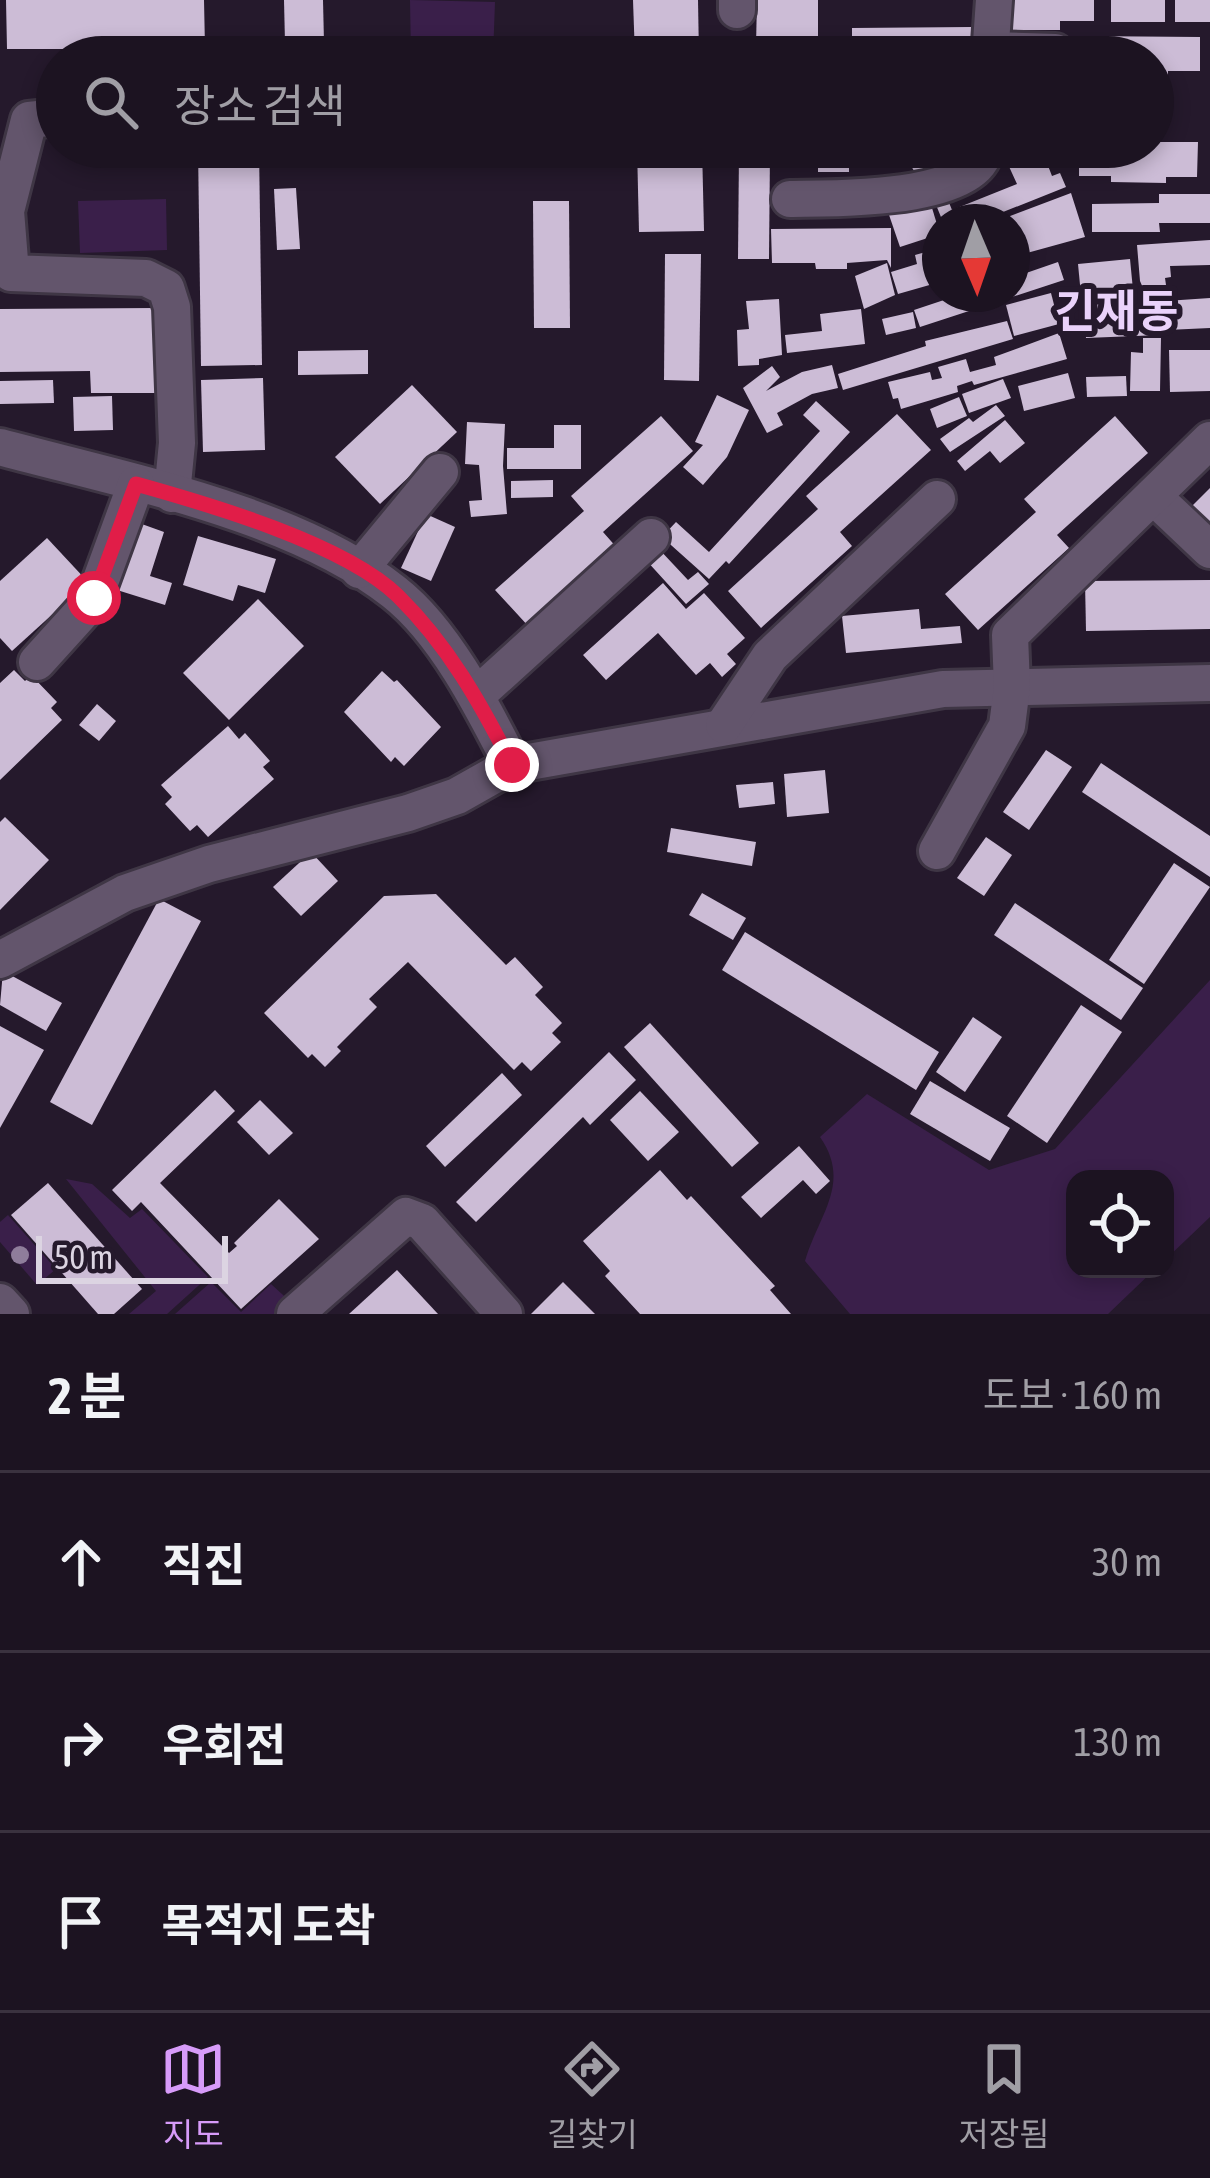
<!DOCTYPE html>
<html lang="ko">
<head>
<meta charset="utf-8">
<style>
	body { margin:0; font-family:"Asap Condensed","Noto Sans KR",sans-serif; background:#251c2a; color:#f1f3f6 }
	.controls { position:absolute; right:36px; bottom:36px; display:grid; overflow:hidden; border-radius:24px; box-shadow:0 6px 18px #0003 }
	.controls button { width:108px; height:108px; display:grid; place-items:center; padding:0; border:0; border-bottom:3px solid #3a323f; background:#1c1321; color:#f1f3f6; font:60px sans-serif }
	.compass { position:absolute; left:922px; top:204px; width:108px; height:108px; border-radius:50%; background:#1c1321; box-shadow:0 6px 18px #0003; rotate:178deg }
	.scale { position:absolute; left:36px; bottom:30px; width:192px; box-sizing:border-box; padding-left:12px; border:6px solid #dcd4e2; border-top:0; font-size:33px; line-height:42px; white-space:nowrap; color:#dcd4e2; -webkit-text-stroke:9px #25192c; paint-order:stroke }
	.stop { position:absolute; width:36px; height:36px; margin:-27px; border:9px solid #e11d48; border-radius:50%; background:#fff }
	.stop.end { background:#e11d48; border-color:#fff; box-shadow:0 3px 12px #0008 }
	.list { margin:0; padding:0; list-style:none }
	h2 { display:flex; justify-content:space-between; align-items:center; height:156px; margin:0; padding:0 48px; font-size:51px }
	h2 small { font-size:39px; font-weight:400; color:#a09ea5 }
	.list li { display:grid; grid-template-columns:78px 1fr auto; gap:36px; align-items:center; box-sizing:border-box; height:180px; padding:0 48px; border-top:3px solid #3a323f }
	.list b { display:block; font-size:45px; white-space:nowrap }
	.list em { font-size:39px; font-style:normal; color:#a09ea5 }
	.icon { flex:none; width:66px; height:66px; fill:none; stroke:currentColor; stroke-width:2; stroke-linecap:round; stroke-linejoin:round }
	.map { position:relative; flex:none; width:1210px; height:1314px; overflow:hidden }
	.search { position:absolute; background:#1c1321; box-shadow:0 6px 18px #0003; left:36px; right:36px; top:36px; height:132px; display:flex; align-items:center; gap:30px; box-sizing:border-box; padding:0 42px; border-radius:66px; color:#a09ea5; font-size:45px }
	.sheet { height:696px; background:#1c1321 }
	nav { display:flex; justify-content:space-around; align-items:center; box-sizing:border-box; height:168px; border-top:3px solid #3a323f; background:#1c1321; font-size:33px; color:#a09ea5 }
	nav a { display:grid; justify-items:center; gap:6px }
	nav .on { color:#d79bf9 }
	.map>svg:first-child { display:block }
	.green { fill:#3a1f4a }
	.building { fill:#ccbcd6 }
	.lines { fill:none; stroke-linecap:round; stroke-linejoin:round }
	.minor-casing { stroke:#3f3645; stroke-width:42 }
	.minor { stroke:#63556c; stroke-width:36 }
	.tree { fill:#8f7d9b }
	.route { stroke:#e11d48; stroke-width:15 }
	.labels { text-anchor:middle; stroke-width:12; stroke-linejoin:round; paint-order:stroke }
	.quarter-label { font-size:45px; font-weight:bold; fill:#ead2fa; stroke:#25192c }
</style>
</head>
<body>
<div class="map">
<svg width="1210" height="1314" viewBox="0 0 1210 1314">
	<rect width="100%" height="100%" fill="#25192c"/>
	<!-- green -->
	<g class="green">
		<path d="M 410,0 L 495,2 L 493,57 L 411,57 Z"/>
		<path d="M 413,147 L 490,147 L 489,161 L 413,159 Z"/>
		<path d="M 166,199 L 167,250 L 80,253 L 78,201 Z"/>
		<path d="M 1210,980 L 1210,1217 L 1165,1260 L 1165,1179 L 1075,1179 L 1075,1269 L 1155,1269 L 1108,1314 L 850,1314 L 805,1261 C 819,1214 852,1183 820,1137 L 867,1094 L 989,1170 L 1055,1149 Z"/>
		<path d="M 66,1179 L 92,1184 L 130,1218 L 142,1209 L 208,1277 L 167,1314 L 129,1314 L 156,1291 Z"/>
		<path d="M 8,1215 L 56,1269 L 37,1285 L 0,1242 L 0,1222 Z"/>
		<path d="M 211,1282 L 241,1312 L 271,1284 L 294,1305 L 284,1314 L 175,1314 Z"/>
	</g>
	<!-- building -->
	<g class="building">
		<path d="M 6,0 L 204,0 L 205,48 L 131,48 L 131,57 L 81,57 L 81,49 L 7,49 Z"/>
		<path d="M 284,0 L 323,0 L 324,43 L 285,43 Z"/>
		<path d="M 633,0 L 698,0 L 699,57 L 635,57 Z"/>
		<path d="M 757,0 L 818,0 L 818,47 L 756,46 Z"/>
		<path d="M 1003,0 L 1094,0 L 1094,21 L 1060,21 L 1060,30 L 1003,30 Z"/>
		<rect x="1111" y="0" width="54" height="22"/>
		<rect x="1175" y="0" width="35" height="22"/>
		<path d="M 971,27 L 971,57 L 852,57 L 852,28 Z"/>
		<path d="M 1081,36 L 1200,37 L 1200,71 L 1168,71 L 1168,77 L 1153,77 L 1153,57 L 1081,57 Z"/>
		<rect x="730" y="52" width="102" height="5"/>
		<path d="M 1153,142 L 1198,142 L 1197,177 L 1166,177 L 1166,183 L 1111,182 L 1111,176 L 1079,176 L 1079,147 L 1153,147 Z"/>
		<path d="M 198,147 L 259,147 L 262,365 L 201,366 Z"/>
		<path d="M 637,147 L 702,147 L 704,231 L 639,232 Z"/>
		<path d="M 774,147 L 893,147 L 893,166 L 849,166 L 849,172 L 818,172 L 818,167 L 774,167 Z"/>
		<path d="M 916,147 L 979,147 L 920,181 L 904,154 Z"/>
		<path d="M 1006,147 L 1067,147 L 1068,157 L 1045,158 L 1052,176 L 1060,173 L 1066,187 L 978,222 L 943,222 L 932,195 L 944,190 L 952,210 L 1017,184 L 1006,160 Z"/>
		<path d="M 739,151 L 770,151 L 769,259 L 738,259 Z"/>
		<path d="M 296,188 L 300,249 L 277,250 L 274,189 Z"/>
		<path d="M 1071,193 L 1085,237 L 1012,257 L 1012,222 L 997,221 Z"/>
		<path d="M 1159,194 L 1210,194 L 1210,223 L 1159,223 L 1160,232 L 1092,232 L 1092,204 L 1159,203 Z"/>
		<path d="M 928,195 L 940,234 L 900,247 L 887,209 Z"/>
		<path d="M 533,201 L 569,201 L 570,328 L 534,328 Z"/>
		<path d="M 891,228 L 891,268 L 887,260 L 847,263 L 847,269 L 816,269 L 815,263 L 772,263 L 771,229 Z"/>
		<path d="M 1210,240 L 1210,265 L 1170,266 L 1171,277 L 1165,278 L 1168,299 L 1149,302 L 1140,281 L 1137,245 Z"/>
		<path d="M 940,248 L 940,282 L 898,294 L 891,272 L 917,264 L 915,255 Z"/>
		<path d="M 665,254 L 701,254 L 699,381 L 664,380 Z"/>
		<path d="M 1130,259 L 1133,290 L 1081,295 L 1078,264 Z"/>
		<path d="M 1058,262 L 1064,280 L 920,327 L 914,310 L 962,294 L 1012,294 L 1012,278 Z"/>
		<path d="M 887,263 L 895,295 L 864,309 L 855,276 Z"/>
		<path d="M 1051,293 L 1059,324 L 1014,336 L 1006,305 Z"/>
		<path d="M 1142,295 L 1160,335 L 1086,338 L 1084,317 L 1098,316 L 1097,298 L 1124,296 L 1125,315 L 1130,315 L 1129,296 Z"/>
		<path d="M 1210,298 L 1210,328 L 1167,330 L 1166,301 Z"/>
		<path d="M 779,299 L 782,355 L 759,359 L 759,365 L 738,366 L 737,330 L 749,329 L 746,301 Z"/>
		<path d="M 155,308 L 155,393 L 91,393 L 90,371 L 0,372 L 0,309 Z"/>
		<path d="M 861,309 L 865,344 L 787,353 L 785,335 L 822,331 L 820,314 Z"/>
		<path d="M 913,312 L 916,328 L 886,335 L 882,319 Z"/>
		<path d="M 1007,321 L 1013,339 L 843,390 L 838,374 L 926,346 L 925,341 Z"/>
		<path d="M 1059,333 L 1067,359 L 974,385 L 972,381 L 957,386 L 958,392 L 901,409 L 898,398 L 893,399 L 888,382 L 930,372 L 932,380 L 942,378 L 938,367 L 966,359 L 970,372 L 996,365 L 994,357 Z"/>
		<path d="M 1143,338 L 1161,338 L 1160,391 L 1130,391 L 1131,352 L 1143,353 Z"/>
		<path d="M 368,350 L 368,374 L 298,375 L 298,351 Z"/>
		<path d="M 1169,350 L 1210,350 L 1210,391 L 1170,392 Z"/>
		<path d="M 832,365 L 838,388 L 812,394 L 777,413 L 783,425 L 767,433 L 743,388 L 772,366 L 780,377 L 766,391 L 802,372 Z"/>
		<path d="M 1068,373 L 1075,398 L 1024,411 L 1018,386 Z"/>
		<path d="M 1126,376 L 1127,396 L 1087,397 L 1086,377 Z"/>
		<path d="M 263,378 L 265,450 L 203,452 L 201,380 Z"/>
		<path d="M 1003,379 L 1011,398 L 969,413 L 962,394 Z"/>
		<path d="M 53,380 L 54,403 L 0,404 L 0,381 Z"/>
		<path d="M 412,385 L 457,432 L 380,504 L 335,457 Z"/>
		<path d="M 717,395 L 749,410 L 727,457 L 703,485 L 683,467 L 703,445 L 695,442 Z"/>
		<path d="M 112,396 L 113,430 L 74,431 L 73,397 Z"/>
		<path d="M 959,397 L 967,416 L 937,428 L 930,409 Z"/>
		<path d="M 816,401 L 850,432 L 729,564 L 726,561 L 709,579 L 662,537 L 676,522 L 709,552 L 820,431 L 803,415 Z"/>
		<path d="M 996,405 L 1005,416 L 950,452 L 940,439 L 969,418 L 973,422 Z"/>
		<path d="M 897,414 L 931,450 L 840,532 L 852,546 L 761,628 L 728,591 L 818,509 L 806,496 Z"/>
		<path d="M 661,416 L 693,451 L 603,532 L 618,549 L 530,628 L 495,590 L 584,511 L 571,496 Z"/>
		<path d="M 1115,416 L 1148,453 L 1057,535 L 1069,548 L 978,630 L 945,594 L 1036,512 L 1024,499 Z"/>
		<path d="M 1005,420 L 1025,443 L 1000,463 L 990,451 L 965,471 L 957,461 Z"/>
		<path d="M 467,422 L 505,424 L 503,466 L 507,514 L 471,517 L 469,501 L 482,500 L 479,465 L 465,464 Z"/>
		<path d="M 554,425 L 581,425 L 581,469 L 507,469 L 507,448 L 554,448 Z"/>
		<path d="M 553,480 L 553,497 L 511,498 L 511,481 Z"/>
		<path d="M 1210,488 L 1210,524 L 1192,506 Z"/>
		<path d="M 426,514 L 455,527 L 431,581 L 401,568 Z"/>
		<path d="M 139,523 L 164,532 L 150,576 L 172,583 L 165,605 L 117,590 Z"/>
		<path d="M 198,536 L 276,559 L 265,593 L 238,585 L 233,601 L 183,585 Z"/>
		<path d="M 47,538 L 88,582 L 12,651 L 0,638 L 0,581 Z"/>
		<path d="M 658,548 L 688,580 L 698,572 L 709,584 L 686,604 L 645,559 Z"/>
		<path d="M 1210,580 L 1210,629 L 1086,631 L 1085,581 Z"/>
		<path d="M 663,583 L 686,609 L 704,593 L 745,638 L 727,654 L 736,664 L 722,677 L 710,663 L 696,675 L 658,633 L 606,680 L 583,655 Z"/>
		<path d="M 258,599 L 304,646 L 229,720 L 183,673 Z"/>
		<path d="M 919,609 L 921,629 L 960,626 L 962,643 L 846,653 L 842,616 Z"/>
		<path d="M 14,670 L 25,681 L 31,675 L 57,702 L 51,708 L 62,720 L 0,780 L 0,683 Z"/>
		<path d="M 382,671 L 394,682 L 397,680 L 441,727 L 404,766 L 395,757 L 391,762 L 344,712 Z"/>
		<path d="M 97,704 L 116,721 L 99,741 L 79,725 Z"/>
		<path d="M 228,726 L 239,739 L 245,733 L 270,761 L 263,767 L 274,779 L 208,837 L 197,825 L 190,831 L 165,804 L 172,797 L 161,785 Z"/>
		<path d="M 1046,750 L 1072,767 L 1029,830 L 1003,812 Z"/>
		<path d="M 1101,763 L 1210,836 L 1210,877 L 1082,792 Z"/>
		<path d="M 825,770 L 829,813 L 787,817 L 784,774 Z"/>
		<path d="M 773,782 L 775,804 L 739,808 L 736,785 Z"/>
		<path d="M 5,817 L 49,860 L 0,910 L 0,822 Z"/>
		<path d="M 671,828 L 756,842 L 752,866 L 667,852 Z"/>
		<path d="M 986,837 L 1012,855 L 984,896 L 957,878 Z"/>
		<path d="M 311,852 L 338,881 L 301,916 L 273,887 Z"/>
		<path d="M 1174,863 L 1210,887 L 1144,984 L 1109,960 Z"/>
		<path d="M 702,893 L 746,918 L 733,940 L 689,915 Z"/>
		<path d="M 436,894 L 506,965 L 515,957 L 543,987 L 535,995 L 562,1023 L 552,1033 L 561,1042 L 531,1071 L 522,1062 L 514,1070 L 408,962 L 369,999 L 377,1007 L 337,1047 L 341,1051 L 325,1067 L 312,1054 L 308,1058 L 264,1013 L 384,896 Z"/>
		<path d="M 159,899 L 201,921 L 92,1125 L 50,1102 Z"/>
		<path d="M 1015,903 L 1143,988 L 1121,1020 L 994,935 Z"/>
		<path d="M 745,932 L 939,1052 L 916,1090 L 722,970 Z"/>
		<path d="M 3,971 L 62,1003 L 46,1031 L 0,1005 Z"/>
		<path d="M 1081,1005 L 1122,1032 L 1047,1143 L 1007,1116 Z"/>
		<path d="M 973,1017 L 1002,1037 L 965,1092 L 936,1072 Z"/>
		<path d="M 650,1023 L 759,1143 L 732,1167 L 624,1047 Z"/>
		<path d="M 0,1026 L 44,1050 L 0,1128 Z"/>
		<path d="M 609,1052 L 636,1080 L 590,1125 L 583,1117 L 476,1222 L 456,1202 Z"/>
		<path d="M 502,1073 L 522,1095 L 445,1167 L 426,1146 Z"/>
		<path d="M 930,1081 L 1010,1128 L 990,1161 L 910,1114 Z"/>
		<path d="M 215,1090 L 235,1111 L 160,1183 L 229,1253 L 237,1246 L 234,1243 L 279,1199 L 319,1239 L 241,1309 L 141,1202 L 132,1211 L 112,1190 Z"/>
		<path d="M 640,1091 L 679,1132 L 648,1161 L 610,1120 Z"/>
		<path d="M 260,1100 L 293,1133 L 269,1155 L 237,1122 Z"/>
		<path d="M 799,1146 L 830,1181 L 816,1194 L 803,1180 L 761,1218 L 741,1197 Z"/>
		<path d="M 660,1170 L 687,1200 L 691,1196 L 775,1286 L 770,1290 L 791,1314 L 640,1314 L 605,1276 L 610,1271 L 583,1241 Z"/>
		<path d="M 48,1183 L 142,1289 L 114,1314 L 98,1314 L 11,1215 Z"/>
		<path d="M 397,1270 L 438,1314 L 349,1314 Z"/>
		<path d="M 563,1282 L 595,1314 L 531,1314 Z"/>
	</g>
	<g class="lines">
		<!-- minor casing -->
		<g class="minor-casing">
			<g id="minor">
				<path d="M 737,0 L 737,10"/>
				<path d="M 991,50 L 1055,52"/>
				<path d="M 990,57 L 994,0"/>
				<path d="M 57,117 L 29,120 L 6,211 L 11,273 L 146,278 L 166,288 L 172,307 L 177,443 L 172,494"/>
				<path d="M 790,199 C 831,198 981,202 985,147"/>
				<path d="M 0,447 C 122,480 294,513 394,592 C 445,632 483,708 512,765 L 943,689 L 1210,683"/>
				<path d="M 1153,496 L 1210,550"/>
				<path d="M 359,570 L 440,472"/>
				<path d="M 37,662 L 94,599 L 136,484"/>
				<path d="M 477,695 L 651,537"/>
				<path d="M 724,725 L 770,656 L 937,499"/>
				<path d="M 937,851 L 1007,726 L 1012,687 L 1010,635 L 1210,440"/>
				<path d="M 0,960 L 125,893 L 209,864 L 408,813 L 457,796 L 512,765"/>
				<path d="M 0,1302 L 11,1314"/>
				<path d="M 295,1314 L 406,1216 L 422,1222 L 504,1314"/>
			</g>
		</g>
		<!-- minor -->
		<use href="#minor" class="minor"/>
	</g>
	<!-- trees -->
	<circle class="tree" cx="20" cy="1255" r="9"/>
	<g class="lines">
		<!-- route -->
		<path class="route" d="M 94,598 L 136,484 C 208,504 345,544 398,596 C 448,645 481,704 512,765"/>
	</g>
	<g class="labels">
		<!-- quarter labels -->
		<g class="quarter-label">
			<text x="1116" y="327">긴재동</text>
		</g>
	</g>
</svg>
<div class="controls">
<button><svg class="icon" aria-label="locate" viewBox="0 0 24 24"><circle cx="12" cy="12" r="6"/><path d="M12 2v4M12 18v4M2 12h4M18 12h4"/></svg></button>
</div>
<svg class="compass" viewBox="-18 -18 36 36"><path d="M0-13l5 13h-10z" fill="#e53935"/><path d="M0 13l5-13h-10z" fill="#a09ea5"/></svg>
<div class="scale">50 m</div>
<div class="stop" style="left:94px;top:598px"></div>
<div class="stop end" style="left:512px;top:765px"></div>
<div class="search"><svg class="icon" aria-label="search" viewBox="0 0 24 24"><circle cx="10" cy="10" r="6"/><path d="M15 15l6 6"/></svg>장소 검색</div>
</div>
<section class="sheet">
<h2>2 분<small>도보 · 160 m</small></h2>
<ul class="list">
<li><svg class="icon" aria-label="ahead" viewBox="0 0 24 24"><path d="M12 20V5M6 11l6-6 6 6"/></svg><div><b>직진</b></div><em>30 m</em></li>
<li><svg class="icon" aria-label="right" viewBox="0 0 24 24"><path d="M7 20v-9h11M14 6l5 5-5 5"/></svg><div><b>우회전</b></div><em>130 m</em></li>
<li><svg class="icon" aria-label="arrive" viewBox="0 0 24 24"><path d="M6 21V4h12l-3 4 3 4H6"/></svg><div><b>목적지 도착</b></div></li>
</ul>
</section>
<nav>
<a class="on"><svg class="icon" aria-label="map" viewBox="0 0 24 24"><path d="M3 6l6-2 6 2 6-2v14l-6 2-6-2-6 2zM9 4v14M15 6v14"/></svg>지도</a>
<a><svg class="icon" aria-label="directions" viewBox="0 0 24 24"><path d="M12 3l9 9-9 9-9-9zM9 14v-3h6M13 9l2 2-2 2"/></svg>길찾기</a>
<a><svg class="icon" aria-label="saved" viewBox="0 0 24 24"><path d="M7 4h10v16l-5-4-5 4z"/></svg>저장됨</a>
</nav>
</body>
</html>
